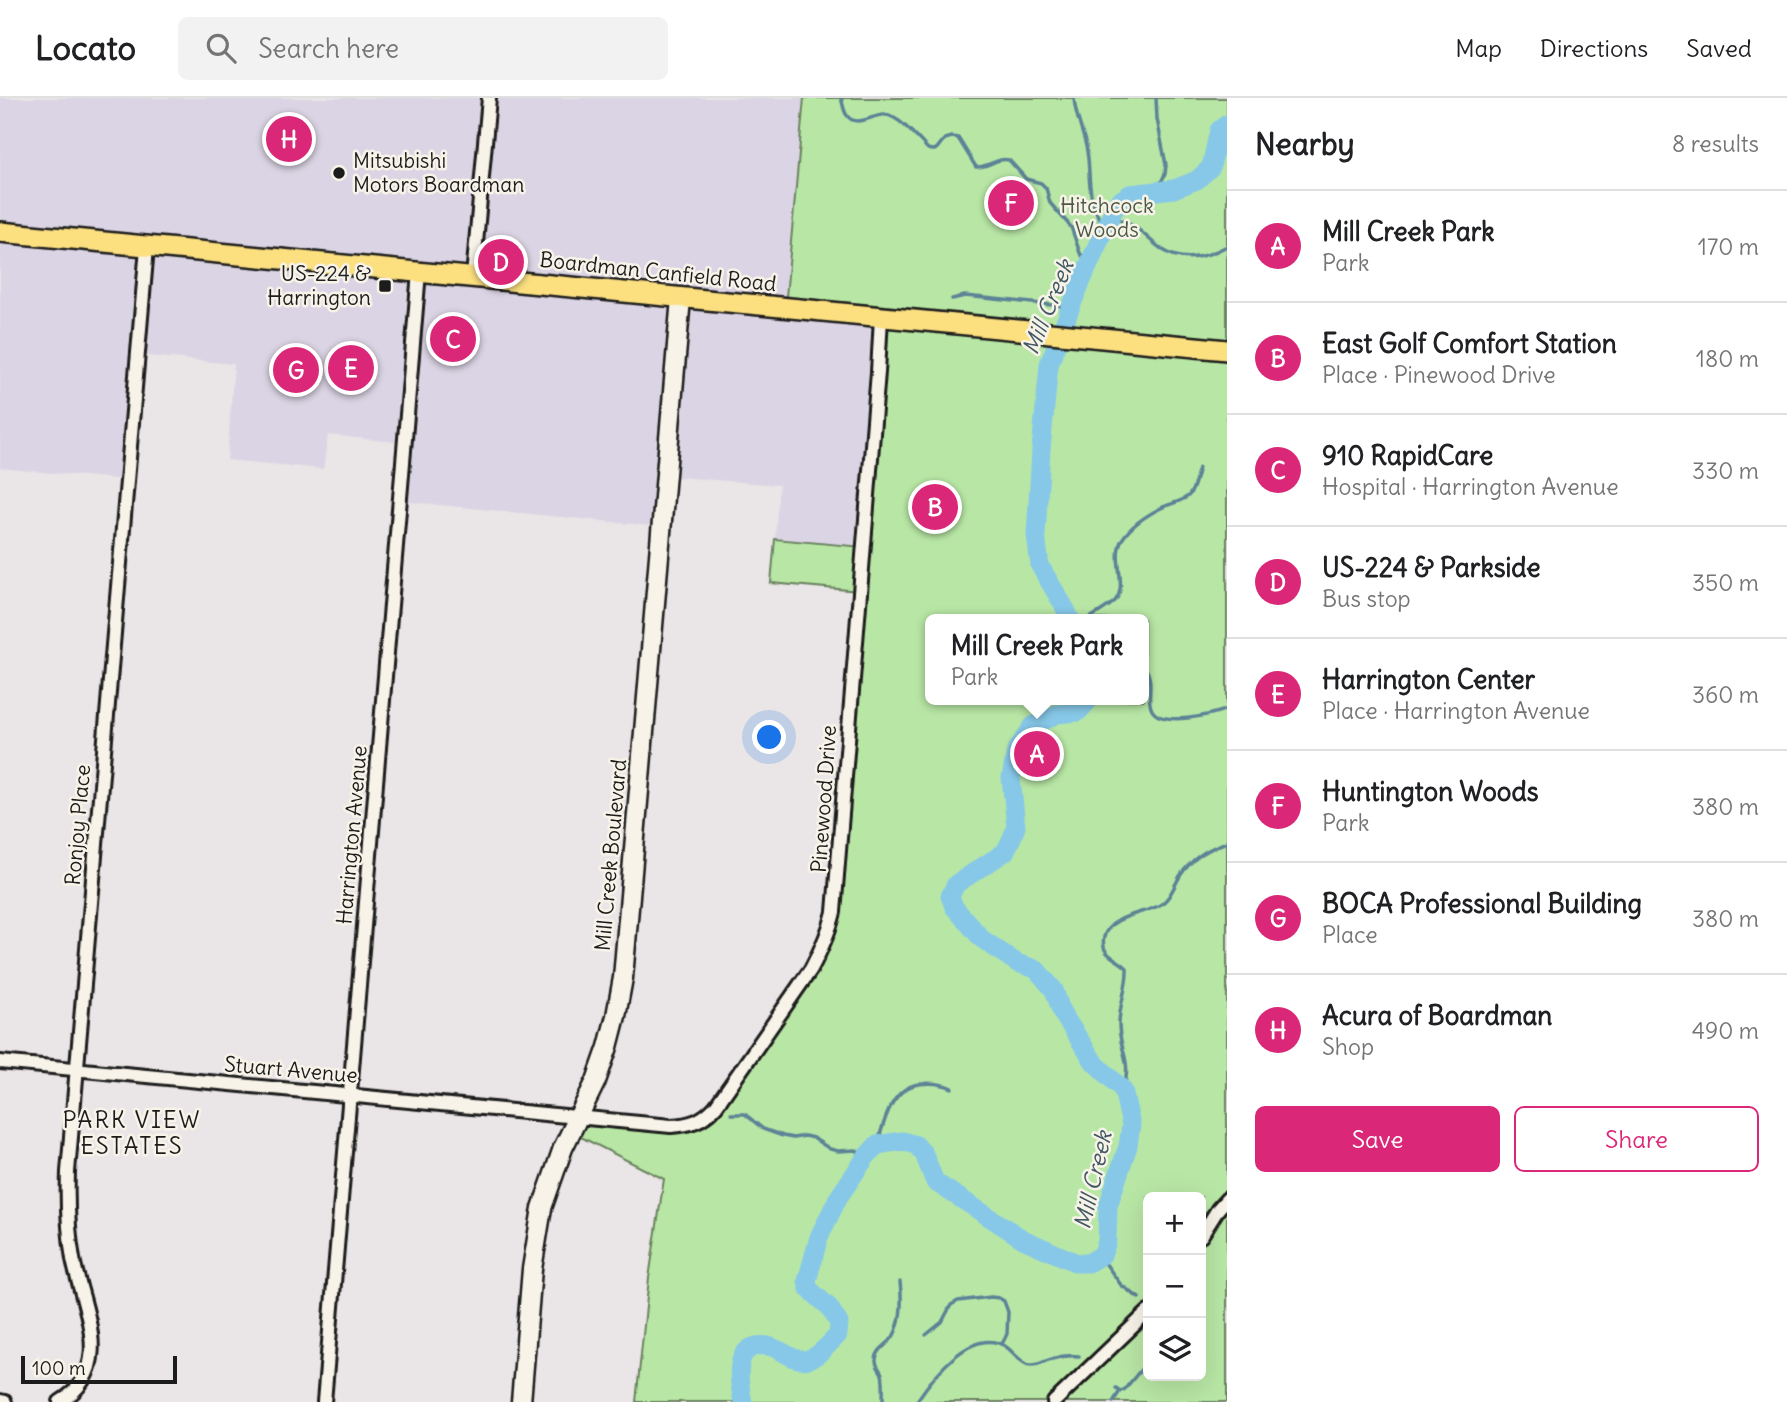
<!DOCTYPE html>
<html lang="en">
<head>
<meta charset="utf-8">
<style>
	body { margin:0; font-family:Delius,sans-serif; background:#f2f2f2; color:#202124 }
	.controls { position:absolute; right:21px; bottom:21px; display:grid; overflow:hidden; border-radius:10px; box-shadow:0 7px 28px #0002 }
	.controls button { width:63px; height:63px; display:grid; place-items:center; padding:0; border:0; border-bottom:2px solid #e0e0e0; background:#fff; color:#202124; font:35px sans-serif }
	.scale { position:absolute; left:21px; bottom:18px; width:156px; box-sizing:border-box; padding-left:7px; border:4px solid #1c1c1c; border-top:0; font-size:19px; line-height:24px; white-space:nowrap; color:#1c1c1c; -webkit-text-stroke:5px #f7f3e8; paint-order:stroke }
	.you { position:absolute; left:770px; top:640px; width:24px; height:24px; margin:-18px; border:5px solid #fff; border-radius:50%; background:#1a73e8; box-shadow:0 0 0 10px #1a73e833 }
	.badge { display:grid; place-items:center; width:46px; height:46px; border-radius:50%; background:#db2777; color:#fff; font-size:23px; font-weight:700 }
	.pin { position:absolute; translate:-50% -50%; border:4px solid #fff; box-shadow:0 2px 7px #0006 }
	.popup { position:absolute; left:925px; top:516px; width:224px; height:91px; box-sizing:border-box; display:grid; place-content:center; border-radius:10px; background:#fff; filter:drop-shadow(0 2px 5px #0005); font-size:23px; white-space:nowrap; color:#757577 }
	.popup b { font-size:26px; color:#202124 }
	.popup::after { content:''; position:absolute; left:50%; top:100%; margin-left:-14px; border:14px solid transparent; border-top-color:#fff }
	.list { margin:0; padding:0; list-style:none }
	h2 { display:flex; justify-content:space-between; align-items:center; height:91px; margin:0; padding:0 28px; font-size:30px }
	h2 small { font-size:23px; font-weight:400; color:#757577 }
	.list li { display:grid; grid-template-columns:46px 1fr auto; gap:21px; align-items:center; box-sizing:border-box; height:112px; padding:0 28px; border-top:2px solid #e0e0e0 }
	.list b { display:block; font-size:26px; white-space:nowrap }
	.list p { margin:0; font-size:23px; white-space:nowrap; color:#757577 }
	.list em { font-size:23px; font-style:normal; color:#757577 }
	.actions { display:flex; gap:14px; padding:21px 28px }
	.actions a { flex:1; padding:16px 0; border:2px solid #db2777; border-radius:10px; text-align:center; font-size:24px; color:#db2777 }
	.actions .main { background:#db2777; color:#fff }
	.icon { flex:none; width:38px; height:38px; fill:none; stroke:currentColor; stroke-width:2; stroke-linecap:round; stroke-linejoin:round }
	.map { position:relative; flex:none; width:1227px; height:1304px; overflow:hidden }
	header { display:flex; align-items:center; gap:42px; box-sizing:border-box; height:98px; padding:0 35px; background:#fff; border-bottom:2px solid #e0e0e0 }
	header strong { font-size:33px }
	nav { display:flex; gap:38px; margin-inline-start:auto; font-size:24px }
	.search { width:490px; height:63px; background:#f2f2f2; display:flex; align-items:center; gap:18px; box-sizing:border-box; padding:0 24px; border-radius:10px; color:#757577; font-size:26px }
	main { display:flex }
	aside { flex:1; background:#fff }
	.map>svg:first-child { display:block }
	.built { fill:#dbd4e4 }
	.green { fill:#b8e7a5; stroke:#6a8260; stroke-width:2; fill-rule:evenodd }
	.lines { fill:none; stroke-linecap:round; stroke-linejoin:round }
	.stream { stroke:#5c8396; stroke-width:3.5 }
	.river { stroke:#87c8e8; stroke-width:19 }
	.street-casing { stroke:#1c1c1c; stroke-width:18 }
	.secondary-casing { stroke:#1c1c1c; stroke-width:23 }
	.primary-casing { stroke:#1c1c1c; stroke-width:24 }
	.street { stroke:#f7f3e8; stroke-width:12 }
	.secondary { stroke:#f7f3e8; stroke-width:18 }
	.primary { stroke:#fce080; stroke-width:19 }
	.poi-dot { fill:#1c1c1c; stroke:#f7f3e8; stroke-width:2.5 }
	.labels { text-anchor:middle; stroke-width:5; stroke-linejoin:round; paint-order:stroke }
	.poi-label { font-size:21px; fill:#1c1c1c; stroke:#f7f3e8; text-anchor:start }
	.park-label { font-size:21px; fill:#4b5945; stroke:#f7f3e8 }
	.street-label { font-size:21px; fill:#1c1c1c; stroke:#f7f3e8 }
	.water-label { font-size:23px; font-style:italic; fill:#415863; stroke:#f7f3e8 }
	.neighbourhood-label { font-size:23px; letter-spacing:2px; fill:#1c1c1c; stroke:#f7f3e8 }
</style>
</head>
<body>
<header>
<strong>Locato</strong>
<div class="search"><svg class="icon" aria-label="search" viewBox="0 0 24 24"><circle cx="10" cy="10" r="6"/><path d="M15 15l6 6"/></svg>Search here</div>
<nav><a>Map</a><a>Directions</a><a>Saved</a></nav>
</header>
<main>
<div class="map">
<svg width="1227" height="1304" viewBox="0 0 1227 1304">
	<rect width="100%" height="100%" fill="#eae5e6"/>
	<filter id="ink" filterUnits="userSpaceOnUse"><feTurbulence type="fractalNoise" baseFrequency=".0143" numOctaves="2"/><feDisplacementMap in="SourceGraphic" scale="14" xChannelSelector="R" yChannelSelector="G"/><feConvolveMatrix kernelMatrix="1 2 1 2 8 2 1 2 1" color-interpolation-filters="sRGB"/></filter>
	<g filter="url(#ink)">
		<!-- built -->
		<path class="built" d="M 0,0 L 804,0 L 785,209 L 881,219 L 864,449 L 775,441 L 779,387 L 666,378 L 662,429 L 399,403 L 404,345 L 328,337 L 323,371 L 227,362 L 234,266 L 139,257 L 127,382 L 0,370 Z"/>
		<!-- green -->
		<path class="green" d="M 804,0 L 1227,0 L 1227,1304 L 636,1304 L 649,1180 L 664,1081 L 571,1034 L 579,1018 L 643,1025 L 705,1019 L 830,831 L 859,493 L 771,485 L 775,441 L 863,449 L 881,220 L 785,210 ZM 930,521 L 1144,521 L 1144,602 L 930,602 ZM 1148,1099 L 1201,1099 L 1201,1278 L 1148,1278 Z"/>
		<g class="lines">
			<!-- stream -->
			<g class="stream">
				<path d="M 841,0 C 843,5 843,11 846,16 C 855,32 874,15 886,17 C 899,18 919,42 928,51 C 939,55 938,46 945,41 L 952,39 L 958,40 L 976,69 C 989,70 996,59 1009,62 L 1026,81 L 1041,85 L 1046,90 L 1050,105 L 1071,129 L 1080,155 L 1089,166"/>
				<path d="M 1074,0 C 1075,17 1082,31 1086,48 C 1090,64 1088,80 1091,96 C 1093,109 1099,121 1104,132"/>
				<path d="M 1156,0 L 1157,21 L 1166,67 L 1165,76 L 1157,93"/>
				<path d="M 1111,118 C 1118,121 1125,124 1132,127 C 1143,134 1152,145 1163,152 C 1184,166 1207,159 1227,148"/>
				<path d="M 952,201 L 965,198 L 1071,209"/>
				<path d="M 1088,521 C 1096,516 1109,509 1115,503 C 1129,487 1110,458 1123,440 C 1132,427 1147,417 1161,410 C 1170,405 1184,404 1190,396 C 1195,389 1196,378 1199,370"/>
				<path d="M 1144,568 C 1156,584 1145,600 1152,612 C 1161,629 1213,617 1227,611"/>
				<path d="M 1123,992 C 1133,962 1119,953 1119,926 C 1119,906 1128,889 1127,870 C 1116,859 1100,858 1104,839 C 1109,818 1142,816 1158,808 C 1170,802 1174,788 1180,778 C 1192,760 1207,751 1227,744"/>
				<path d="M 731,1016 L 745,1016 L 763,1031 L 783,1038 L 793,1040 L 805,1038 L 813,1040 L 830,1051 L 838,1053 L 856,1052 L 866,1059"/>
				<path d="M 877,1047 C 884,1024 891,990 919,986 C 932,984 941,985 952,990"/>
				<path d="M 1100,1158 L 1121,1187 L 1139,1200"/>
				<path d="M 926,1237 L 942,1224 L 951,1207 L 958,1203 L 991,1199 L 999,1200 L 1004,1203 L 1008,1214 L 1007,1236 L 1002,1246"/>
				<path d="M 1116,1290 L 1120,1293 L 1124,1292 L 1148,1263"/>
				<path d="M 883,1304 C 883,1295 884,1285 882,1276 C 880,1271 875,1267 876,1261 C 877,1251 889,1246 893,1239 C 902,1224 902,1201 900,1184"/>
				<path d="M 916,1304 C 932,1280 971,1228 1005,1248 C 1013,1253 1022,1267 1031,1267 C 1038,1268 1046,1262 1052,1261 C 1061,1258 1070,1257 1079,1258"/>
				<path d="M 1113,1304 L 1120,1293"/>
			</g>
			<!-- river -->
			<g class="river">
				<path d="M 1070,521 L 1065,510 L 1040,468 L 1036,437 L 1041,352 L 1049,266 L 1074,201 L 1107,125 L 1118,104 L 1130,96 L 1174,91 L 1197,82 L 1211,69 L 1219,32 L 1227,26"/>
				<path d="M 743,1304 C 738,1282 732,1243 768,1248 C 783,1251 793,1265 809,1261 C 819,1258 830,1245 838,1237 L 839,1225 L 829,1209 L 809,1191 L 807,1183 L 819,1139 L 838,1100 L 866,1059 L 877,1047 L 902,1043 L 916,1047 L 924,1056 L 935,1084 L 1023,1141 L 1077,1165 L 1088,1165 L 1102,1157 L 1107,1144 L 1108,1108 L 1128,1048 L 1131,1027 L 1123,992 L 1094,964 L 1062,915 L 1054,892 L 1036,871 L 1017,865 L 982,841 L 954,809 L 950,798 L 956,786 L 1005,754 L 1011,742 L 1016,729 L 1011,680 L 1016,653 L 1033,628 L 1057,616 L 1078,614 L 1089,602"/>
			</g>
			<!-- street casing -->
			<g class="street-casing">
				<g id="street">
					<path d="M 473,179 L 489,0"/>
					<path d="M 0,964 L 671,1028 C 690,1027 703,1023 716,1008 L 811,871 C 821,852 829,835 834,814 L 878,274 L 881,219"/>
					<path d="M 1201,1138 L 1218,1111 L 1227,1101"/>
					<path d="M 0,1303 L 5,1304"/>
					<path d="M 60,1304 C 116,1270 83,1211 73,1161 C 68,1132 67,1103 68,1074 L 147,149"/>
					<path d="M 324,1304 L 419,174"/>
					<path d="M 1054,1304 L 1148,1214"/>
				</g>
			</g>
			<!-- secondary casing -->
			<g class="secondary-casing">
				<path id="secondary" d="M 521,1304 L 532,1171 L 542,1110 L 563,1050 L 596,983 L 608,949 L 616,918 L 623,880 L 681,200"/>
			</g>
			<!-- primary casing -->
			<g class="primary-casing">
				<path id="primary" d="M 0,134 L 1227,252"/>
			</g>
			<!-- street -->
			<use href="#street" class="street"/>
			<!-- secondary -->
			<use href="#secondary" class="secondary"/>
			<!-- primary -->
			<use href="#primary" class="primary"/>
		</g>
	</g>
	<!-- markers -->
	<g class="poi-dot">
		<circle cx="339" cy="75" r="7"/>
		<rect x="378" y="181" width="14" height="14" rx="3.5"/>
	</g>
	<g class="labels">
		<!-- poi labels -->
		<g class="poi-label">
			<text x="353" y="70">Mitsubishi<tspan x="353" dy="24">Motors Boardman</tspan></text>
			<text x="371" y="183" text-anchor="end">US-224 &amp;<tspan x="371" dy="24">Harrington</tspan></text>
		</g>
		<!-- park labels -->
		<g class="park-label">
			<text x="1107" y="115">Hitchcock<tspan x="1107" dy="24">Woods</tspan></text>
		</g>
		<!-- street labels -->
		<g class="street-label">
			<text transform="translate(658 174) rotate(6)" y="7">Boardman Canfield Road</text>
			<text transform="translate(824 701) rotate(-86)" y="7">Pinewood Drive</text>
			<text transform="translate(78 727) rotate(-85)" y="7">Ronjoy Place</text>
			<text transform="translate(352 737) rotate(-85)" y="7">Harrington Avenue</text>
			<text transform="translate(611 757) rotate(-85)" y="7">Mill Creek Boulevard</text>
			<text transform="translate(291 972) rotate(5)" y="7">Stuart Avenue</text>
		</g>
		<!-- water labels -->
		<g class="water-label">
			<text transform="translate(1048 209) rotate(-68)" y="8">Mill Creek</text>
			<text transform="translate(1093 1082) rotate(-77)" y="8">Mill Creek</text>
		</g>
		<!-- neighbourhood labels -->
		<g class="neighbourhood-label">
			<text x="132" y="1030">PARK VIEW<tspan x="132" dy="26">ESTATES</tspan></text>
		</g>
	</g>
</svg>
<div class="controls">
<button>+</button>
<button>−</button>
<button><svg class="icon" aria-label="layers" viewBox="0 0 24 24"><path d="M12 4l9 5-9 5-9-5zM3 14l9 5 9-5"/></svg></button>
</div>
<div class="scale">100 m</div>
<div class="you"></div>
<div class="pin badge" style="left:1037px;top:656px">A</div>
<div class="popup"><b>Mill Creek Park</b>Park</div>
<div class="pin badge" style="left:935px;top:409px">B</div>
<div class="pin badge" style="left:453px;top:241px">C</div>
<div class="pin badge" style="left:501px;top:164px">D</div>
<div class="pin badge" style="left:351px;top:270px">E</div>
<div class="pin badge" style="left:1011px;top:105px">F</div>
<div class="pin badge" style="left:296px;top:272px">G</div>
<div class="pin badge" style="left:289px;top:41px">H</div>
</div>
<aside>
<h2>Nearby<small>8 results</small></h2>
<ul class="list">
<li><span class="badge">A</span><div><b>Mill Creek Park</b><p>Park</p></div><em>170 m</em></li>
<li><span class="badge">B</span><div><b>East Golf Comfort Station</b><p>Place · Pinewood Drive</p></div><em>180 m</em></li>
<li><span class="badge">C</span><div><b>910 RapidCare</b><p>Hospital · Harrington Avenue</p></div><em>330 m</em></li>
<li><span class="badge">D</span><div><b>US-224 &amp; Parkside</b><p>Bus stop</p></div><em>350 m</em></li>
<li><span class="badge">E</span><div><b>Harrington Center</b><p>Place · Harrington Avenue</p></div><em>360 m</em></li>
<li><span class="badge">F</span><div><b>Huntington Woods</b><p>Park</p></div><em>380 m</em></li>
<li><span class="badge">G</span><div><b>BOCA Professional Building</b><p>Place</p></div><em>380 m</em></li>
<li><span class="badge">H</span><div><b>Acura of Boardman</b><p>Shop</p></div><em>490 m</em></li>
</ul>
<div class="actions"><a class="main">Save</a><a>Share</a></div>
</aside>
</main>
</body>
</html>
